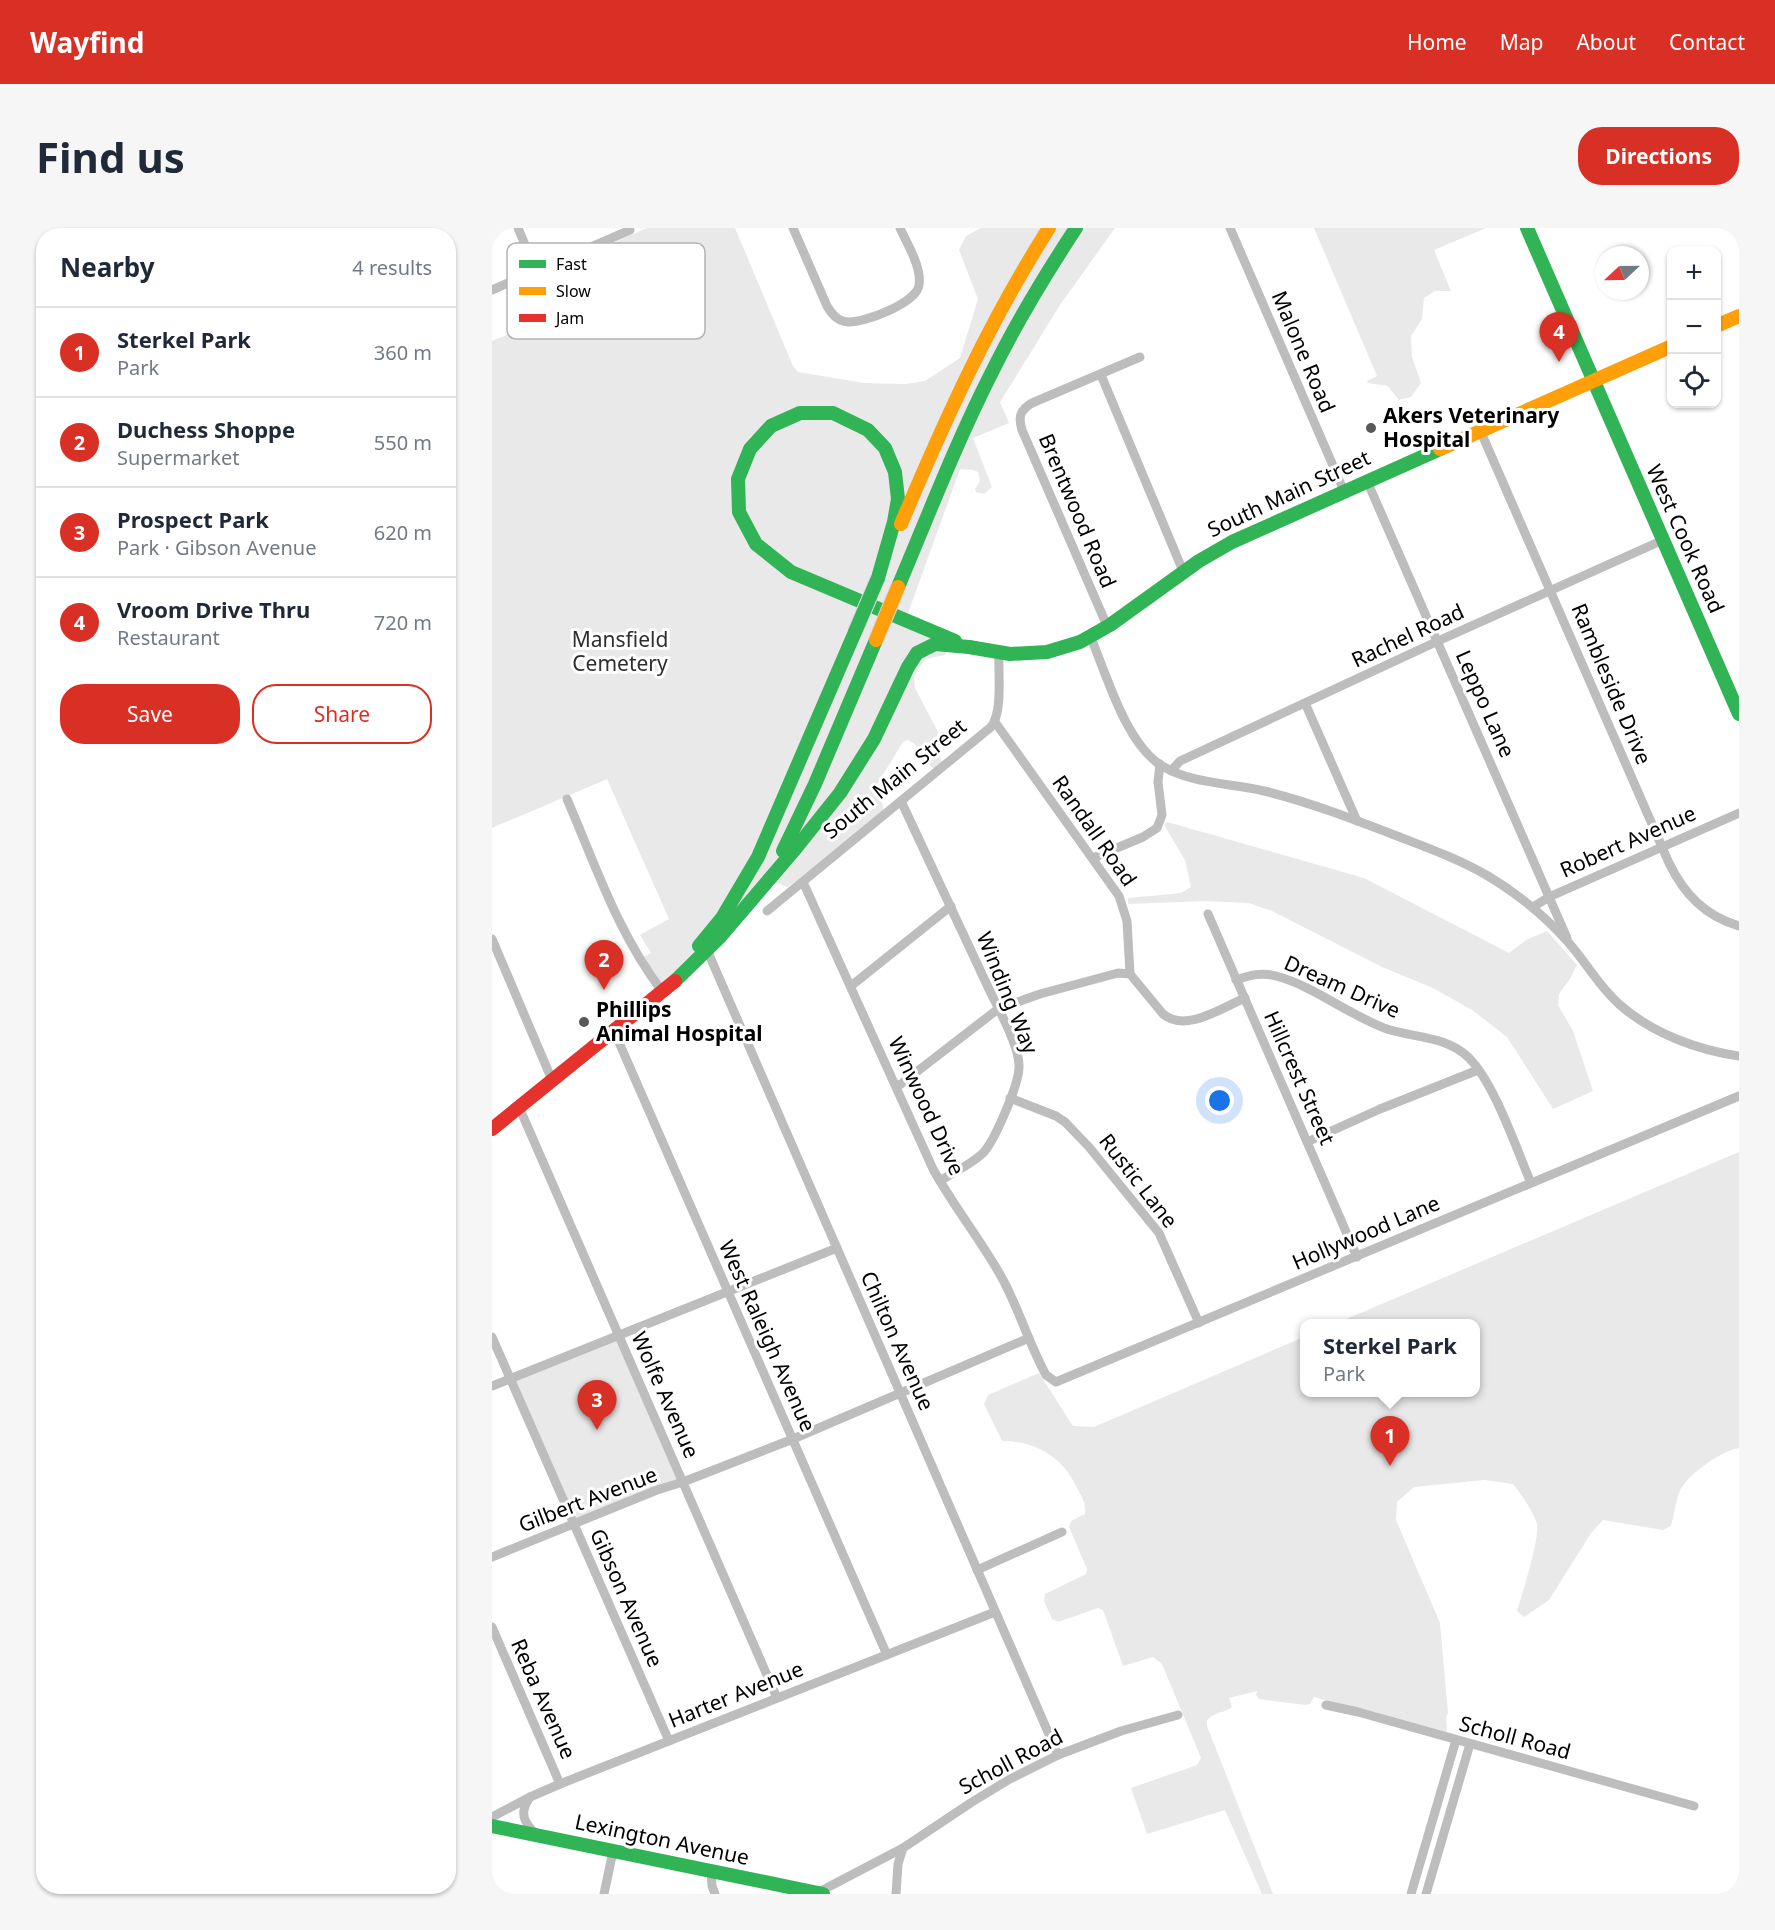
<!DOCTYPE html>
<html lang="en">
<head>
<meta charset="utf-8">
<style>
	body { margin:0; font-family:"Noto Sans",sans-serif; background:#f6f6f7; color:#1f2937 }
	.controls { position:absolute; right:18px; top:18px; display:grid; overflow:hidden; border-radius:12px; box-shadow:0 2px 4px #0004 }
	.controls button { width:54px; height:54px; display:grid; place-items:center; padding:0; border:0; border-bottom:2px solid #e0e1e3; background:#fff; color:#1f2937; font:30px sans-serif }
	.compass { position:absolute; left:1103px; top:18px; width:54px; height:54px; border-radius:50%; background:#fff; box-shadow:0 2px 4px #0004; rotate:248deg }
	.you { position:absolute; left:728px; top:873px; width:21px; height:21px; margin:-15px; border:4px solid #fff; border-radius:50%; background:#1a73e8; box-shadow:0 0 0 9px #1a73e833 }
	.badge { display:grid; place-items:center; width:39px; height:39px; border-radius:50%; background:#d93025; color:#fff; font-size:20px; font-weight:700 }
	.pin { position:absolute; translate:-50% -50px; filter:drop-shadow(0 2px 3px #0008) }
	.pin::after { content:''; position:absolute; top:32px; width:21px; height:18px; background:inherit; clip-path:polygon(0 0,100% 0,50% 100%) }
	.popup { position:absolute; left:808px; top:1091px; width:180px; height:78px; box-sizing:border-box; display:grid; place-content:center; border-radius:12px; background:#fff; filter:drop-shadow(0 2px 4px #0005); font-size:20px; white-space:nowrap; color:#747a83 }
	.popup b { font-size:22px; color:#1f2937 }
	.popup::after { content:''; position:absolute; left:50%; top:100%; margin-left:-12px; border:12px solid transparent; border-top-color:#fff }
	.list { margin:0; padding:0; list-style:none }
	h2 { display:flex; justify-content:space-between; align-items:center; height:78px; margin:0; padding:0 24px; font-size:26px }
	h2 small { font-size:20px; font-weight:400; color:#747a83 }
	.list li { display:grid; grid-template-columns:39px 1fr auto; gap:18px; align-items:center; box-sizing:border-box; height:90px; padding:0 24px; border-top:2px solid #e0e1e3 }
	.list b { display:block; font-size:22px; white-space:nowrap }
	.list p { margin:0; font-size:20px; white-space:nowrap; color:#747a83 }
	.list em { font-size:20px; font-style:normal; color:#747a83 }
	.actions { display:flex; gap:12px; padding:18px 24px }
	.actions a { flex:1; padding:14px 0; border:2px solid #d93025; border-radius:24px; text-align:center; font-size:21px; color:#d93025 }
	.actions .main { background:#d93025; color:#fff }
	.icon { flex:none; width:33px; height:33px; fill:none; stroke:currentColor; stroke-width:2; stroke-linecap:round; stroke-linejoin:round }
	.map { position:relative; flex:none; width:1247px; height:1666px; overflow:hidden; border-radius:24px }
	header { display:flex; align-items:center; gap:36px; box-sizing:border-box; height:84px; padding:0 30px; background:#d93025; color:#fff }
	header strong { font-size:28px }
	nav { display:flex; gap:33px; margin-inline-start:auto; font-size:21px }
	.intro { display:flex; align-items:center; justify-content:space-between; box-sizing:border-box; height:144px; padding:0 36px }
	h1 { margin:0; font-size:42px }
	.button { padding:15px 27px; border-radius:24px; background:#d93025; color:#fff; font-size:21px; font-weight:700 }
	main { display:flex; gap:36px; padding:0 36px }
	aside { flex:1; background:#fff; border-radius:24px; box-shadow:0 2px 4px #0004 }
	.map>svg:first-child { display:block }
	.green { fill:#e9e9e9 }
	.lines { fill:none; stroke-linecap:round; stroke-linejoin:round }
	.street { stroke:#bdbdbd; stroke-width:9 }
	.fast { stroke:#30b455; stroke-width:14 }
	.slow { stroke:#ff9f0a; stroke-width:14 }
	.jam { stroke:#e5322d; stroke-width:14 }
	.fast-bridge-casing { stroke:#dbdbdb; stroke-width:16; stroke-linecap:butt }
	.slow-bridge-casing { stroke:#dbdbdb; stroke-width:16; stroke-linecap:butt }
	.fast-bridge { stroke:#30b455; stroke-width:14 }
	.slow-bridge { stroke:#ff9f0a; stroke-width:14 }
	.poi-dot { fill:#595959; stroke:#fff; stroke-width:2 }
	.labels { text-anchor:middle; stroke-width:6; stroke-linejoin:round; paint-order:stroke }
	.street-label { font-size:21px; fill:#000; stroke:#fff }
	.poi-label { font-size:21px; font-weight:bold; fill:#000; stroke:#fff; text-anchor:start }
	.park-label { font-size:21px; fill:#2e2e2e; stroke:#fff }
	.key { fill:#fff; stroke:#b2b2b2; stroke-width:1.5 }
	.key-label { font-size:16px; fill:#000 }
</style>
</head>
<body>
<header>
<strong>Wayfind</strong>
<nav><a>Home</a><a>Map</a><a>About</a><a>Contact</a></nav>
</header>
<div class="intro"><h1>Find us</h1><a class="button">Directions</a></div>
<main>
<aside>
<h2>Nearby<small>4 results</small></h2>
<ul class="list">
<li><span class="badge">1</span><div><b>Sterkel Park</b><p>Park</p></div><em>360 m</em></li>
<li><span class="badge">2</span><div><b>Duchess Shoppe</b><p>Supermarket</p></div><em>550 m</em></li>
<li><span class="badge">3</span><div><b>Prospect Park</b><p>Park · Gibson Avenue</p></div><em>620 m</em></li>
<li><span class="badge">4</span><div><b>Vroom Drive Thru</b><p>Restaurant</p></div><em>720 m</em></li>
</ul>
<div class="actions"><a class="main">Save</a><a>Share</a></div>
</aside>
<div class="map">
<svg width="1247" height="1666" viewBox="0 0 1247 1666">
	<rect width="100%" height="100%" fill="#fff"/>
	<!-- green -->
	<g class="green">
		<path d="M 155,0 L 243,0 L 301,138 L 306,144 L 372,155 L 413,156 L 433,153 L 468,130 L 486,71 L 467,22 L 474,8 L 489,0 L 623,0 L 568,77 L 508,174 L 517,195 L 481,210 L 500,259 L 492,266 L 484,264 L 483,261 L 488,253 L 486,244 L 481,242 L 468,241 L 415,388 L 456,421 L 453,427 L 433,431 L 422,448 L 423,460 L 446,504 L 443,517 L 450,534 L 442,541 L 436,536 L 422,515 L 415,512 L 411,514 L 382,561 L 390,574 L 392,583 L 303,654 L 295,659 L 283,654 L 168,771 L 146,732 L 159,725 L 148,707 L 177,691 L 115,551 L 0,600 L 0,113 L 65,87 L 48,47 Z"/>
		<path d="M 822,0 L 994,0 L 942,22 L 959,63 L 943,63 L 932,70 L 930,91 L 919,108 L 920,129 L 929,155 L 919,169 L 907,172 C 890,152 901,160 876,155 L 875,153 L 885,148 Z"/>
		<path d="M 675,594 L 872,650 L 1017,725 L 1034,712 L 1055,703 L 1085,737 L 1078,751 L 1067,766 L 1066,777 L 1081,803 L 1101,863 L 1061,881 L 1015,809 L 980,782 L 941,760 L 890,739 L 780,683 L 757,675 L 713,673 L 636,676 L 636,670 L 689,665 L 699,659 L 693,632 L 672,597 Z"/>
		<path d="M 1247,924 L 1247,1220 C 1229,1223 1194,1247 1187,1265 C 1183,1276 1182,1288 1179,1298 L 1171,1302 L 1111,1292 L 1099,1305 L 1057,1372 L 1032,1389 L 1025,1383 C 1030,1367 1048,1309 1045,1296 C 1040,1281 1030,1268 1021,1256 L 993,1252 L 922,1259 L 905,1274 L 904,1292 L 948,1395 L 956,1485 L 954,1489 L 955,1505 L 822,1469 L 818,1476 L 814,1477 L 767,1471 L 764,1467 L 765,1463 L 737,1470 L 740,1479 C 733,1485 722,1484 715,1492 L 715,1498 L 781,1666 L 770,1666 L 733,1582 L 655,1606 L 639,1560 L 705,1537 L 709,1530 L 670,1436 L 661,1429 L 631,1438 L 611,1382 L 606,1380 L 566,1394 L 560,1391 L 552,1373 L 553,1366 L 594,1346 L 595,1341 L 577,1299 L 579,1293 L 593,1286 C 594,1275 590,1269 585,1260 C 571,1229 544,1213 510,1213 L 492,1176 L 496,1167 L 547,1145 L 581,1198 L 602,1199 L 812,1109 L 812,1164 L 984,1164 L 984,1096 L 845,1095 Z"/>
		<path d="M 127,1108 L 191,1254 L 82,1297 L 18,1150 Z"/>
	</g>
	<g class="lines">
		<!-- street -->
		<g class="street">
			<path d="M 26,0 L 44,43"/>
			<path d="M 301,0 L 335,78 C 340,86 345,93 356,94 C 372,95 425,75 427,57 C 430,39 415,16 408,0"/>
			<path d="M 738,0 L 852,263"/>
			<path d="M 0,62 L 138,2 L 137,0"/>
			<path d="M 609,147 L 691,343"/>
			<path d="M 988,202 L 1177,635 C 1192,666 1213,688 1247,698"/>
			<path d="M 875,253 L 1075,710"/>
			<path d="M 616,400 L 530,202 C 526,189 528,182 540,175 L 648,129"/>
			<path d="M 599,410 C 615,448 633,512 667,536 C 697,556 738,555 772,563 C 817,574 861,591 905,608 C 936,620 967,631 996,648 C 1026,666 1053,688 1076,714 C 1094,734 1107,759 1128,777 C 1160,805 1205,822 1247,828"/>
			<path d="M 813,475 L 865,593"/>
			<path d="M 503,494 L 627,668 L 635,693 L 638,746"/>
			<path d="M 679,543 L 688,533 L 946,413 L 1171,312"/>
			<path d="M 75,571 C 103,636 126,706 170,763"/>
			<path d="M 409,573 C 438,635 467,697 496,759 C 505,778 528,819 527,839 C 527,856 502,915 490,926 C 478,937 462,944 448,953"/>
			<path d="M 601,630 L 651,609 L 665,600 L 670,587 L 666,554 L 668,536"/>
			<path d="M 311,654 L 441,941 C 462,979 489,1012 510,1050 C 527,1081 537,1116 554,1147 L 564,1154 L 1247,868"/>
			<path d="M 1041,679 L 1057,669 L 1247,585"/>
			<path d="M 275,683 L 499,499 C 511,484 506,446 507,426"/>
			<path d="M 716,686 L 865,1029"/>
			<path d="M 0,711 L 60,852"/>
			<path d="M 215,722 L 566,1527"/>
			<path d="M 744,752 C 758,747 770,744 784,748 C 822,758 858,788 895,801 C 923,810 954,808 976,829 C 1002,854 1024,920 1039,955"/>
			<path d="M 359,758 L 459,678"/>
			<path d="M 122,803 L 395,1427"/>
			<path d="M 405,859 L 506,781 L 548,766 L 626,745 L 638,746 L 671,786 C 694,805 729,780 753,770"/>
			<path d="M 518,870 L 564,888 L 573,894 L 597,919 L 667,1005 L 707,1095"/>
			<path d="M 27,879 L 285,1470"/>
			<path d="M 815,914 L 888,881 L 986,842"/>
			<path d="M 0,1109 L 177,1513"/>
			<path d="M 0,1158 L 345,1020"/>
			<path d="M 0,1329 L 165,1262 L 191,1254 L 301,1211 L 537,1110"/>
			<path d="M 485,1342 L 570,1304"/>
			<path d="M 0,1399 L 68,1556"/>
			<path d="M 834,1477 L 866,1484 L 1202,1578"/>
			<path d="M 38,1569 C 27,1584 31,1594 44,1606"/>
			<path d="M 0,1589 L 38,1569 L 68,1556 L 503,1384"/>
			<path d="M 219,1644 L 220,1658 L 223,1666"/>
			<path d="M 325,1665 L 411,1620"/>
			<path d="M 112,1666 L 121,1623"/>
			<path d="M 404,1666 L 406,1636 L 411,1620 L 480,1574 L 518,1551 L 566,1527 L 629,1503 L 686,1487"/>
			<path d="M 919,1666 L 964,1512"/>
			<path d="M 934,1666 L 978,1516"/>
		</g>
		<!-- fast -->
		<g class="fast">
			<path d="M 1035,0 L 1247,486"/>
			<path d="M 386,350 L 402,294 L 406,271 L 403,244 L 393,220 L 376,202 L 341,185 L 308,185 L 279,198 L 258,221 L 246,251 L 247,284 L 264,316 L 299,344 L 463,413"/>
			<path d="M 406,359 C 436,288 464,215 499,146 C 524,95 553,47 584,0"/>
			<path d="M 477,419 L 518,426 L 555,424 L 588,414 L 618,397 L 707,333 L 740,314 L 948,221"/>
			<path d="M 291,623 L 323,556 L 384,412"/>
			<path d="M 207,718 L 230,690 L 266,629 L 363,404"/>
			<path d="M 183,753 L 228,709 L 304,620 L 348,565 L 382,511 L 416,439 L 425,425 L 443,416 L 477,419"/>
			<path d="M 0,1598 L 331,1666"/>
		</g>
		<!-- slow -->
		<g class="slow">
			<path d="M 1224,98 L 1247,88"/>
			<path d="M 948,221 L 1180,118"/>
			<path d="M 409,296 C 452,194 497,94 557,0"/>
		</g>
		<!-- jam -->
		<path class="jam" d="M 0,901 L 183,753"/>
		<!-- fast-bridge casing -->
		<g class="fast-bridge-casing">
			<path id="fast-bridge" d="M 363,404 L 386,350"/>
		</g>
		<!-- slow-bridge casing -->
		<g class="slow-bridge-casing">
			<path id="slow-bridge" d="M 384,412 L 406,359"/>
		</g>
		<!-- fast-bridge -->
		<use href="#fast-bridge" class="fast-bridge"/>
		<!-- slow-bridge -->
		<use href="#slow-bridge" class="slow-bridge"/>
	</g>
	<!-- markers -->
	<g class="poi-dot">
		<circle cx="879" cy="200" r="6"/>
		<circle cx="92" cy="794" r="6"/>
	</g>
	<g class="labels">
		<!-- street labels -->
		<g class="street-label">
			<text transform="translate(811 124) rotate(67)" y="7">Malone Road</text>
			<text transform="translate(797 266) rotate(-25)" y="7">South Main Street</text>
			<text transform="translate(585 283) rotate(67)" y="7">Brentwood Road</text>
			<text transform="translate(1193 311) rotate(66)" y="7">West Cook Road</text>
			<text transform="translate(916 408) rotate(-25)" y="7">Rachel Road</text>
			<text transform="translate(1119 456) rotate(67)" y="7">Rambleside Drive</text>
			<text transform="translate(993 476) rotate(66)" y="7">Leppo Lane</text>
			<text transform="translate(403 551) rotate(-39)" y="7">South Main Street</text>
			<text transform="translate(602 603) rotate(55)" y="7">Randall Road</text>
			<text transform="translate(1136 614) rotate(-24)" y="7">Robert Avenue</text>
			<text transform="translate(850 759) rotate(24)" y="7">Dream Drive</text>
			<text transform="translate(515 765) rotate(68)" y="7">Winding Way</text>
			<text transform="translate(807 850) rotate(66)" y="7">Hillcrest Street</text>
			<text transform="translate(434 878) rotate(65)" y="7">Winwood Drive</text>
			<text transform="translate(646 953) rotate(52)" y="7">Rustic Lane</text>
			<text transform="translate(874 1005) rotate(-23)" y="7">Hollywood Lane</text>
			<text transform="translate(275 1108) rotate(66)" y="7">West Raleigh Avenue</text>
			<text transform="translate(405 1113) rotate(66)" y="7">Chilton Avenue</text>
			<text transform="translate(173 1167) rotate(66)" y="7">Wolfe Avenue</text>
			<text transform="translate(96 1272) rotate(-21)" y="7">Gilbert Avenue</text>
			<text transform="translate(134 1370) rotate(66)" y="7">Gibson Avenue</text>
			<text transform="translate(244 1467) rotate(-22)" y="7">Harter Avenue</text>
			<text transform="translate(51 1471) rotate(66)" y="7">Reba Avenue</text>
			<text transform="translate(1023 1510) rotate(15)" y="7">Scholl Road</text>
			<text transform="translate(519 1534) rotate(-28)" y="7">Scholl Road</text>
			<text transform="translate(170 1612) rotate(12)" y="7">Lexington Avenue</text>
		</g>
		<!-- poi labels -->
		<g class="poi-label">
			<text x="891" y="195">Akers Veterinary<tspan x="891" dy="24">Hospital</tspan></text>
			<text x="104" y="789">Phillips<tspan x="104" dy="24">Animal Hospital</tspan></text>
		</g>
		<!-- park labels -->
		<g class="park-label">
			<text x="128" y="419">Mansfield<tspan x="128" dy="24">Cemetery</tspan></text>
		</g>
	</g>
	<!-- legend -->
	<rect x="15" y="15" width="198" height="96" rx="9" class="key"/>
	<rect x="27" y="32" width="27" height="8" fill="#30b455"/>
	<rect x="27" y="59" width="27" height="8" fill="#ff9f0a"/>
	<rect x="27" y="86" width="27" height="8" fill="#e5322d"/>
	<g class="key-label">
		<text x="64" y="42">Fast</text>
		<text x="64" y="69">Slow</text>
		<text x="64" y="96">Jam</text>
	</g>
</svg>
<div class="controls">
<button>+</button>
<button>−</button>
<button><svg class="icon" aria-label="locate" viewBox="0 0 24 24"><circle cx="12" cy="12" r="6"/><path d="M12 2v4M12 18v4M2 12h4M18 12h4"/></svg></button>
</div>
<svg class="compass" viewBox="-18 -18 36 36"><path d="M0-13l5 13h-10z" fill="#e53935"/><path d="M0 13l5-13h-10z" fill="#747a83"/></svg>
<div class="you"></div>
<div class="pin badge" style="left:898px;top:1238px">1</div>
<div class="popup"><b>Sterkel Park</b>Park</div>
<div class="pin badge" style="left:112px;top:762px">2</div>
<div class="pin badge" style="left:105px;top:1202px">3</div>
<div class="pin badge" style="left:1067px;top:134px">4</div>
</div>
</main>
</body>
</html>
